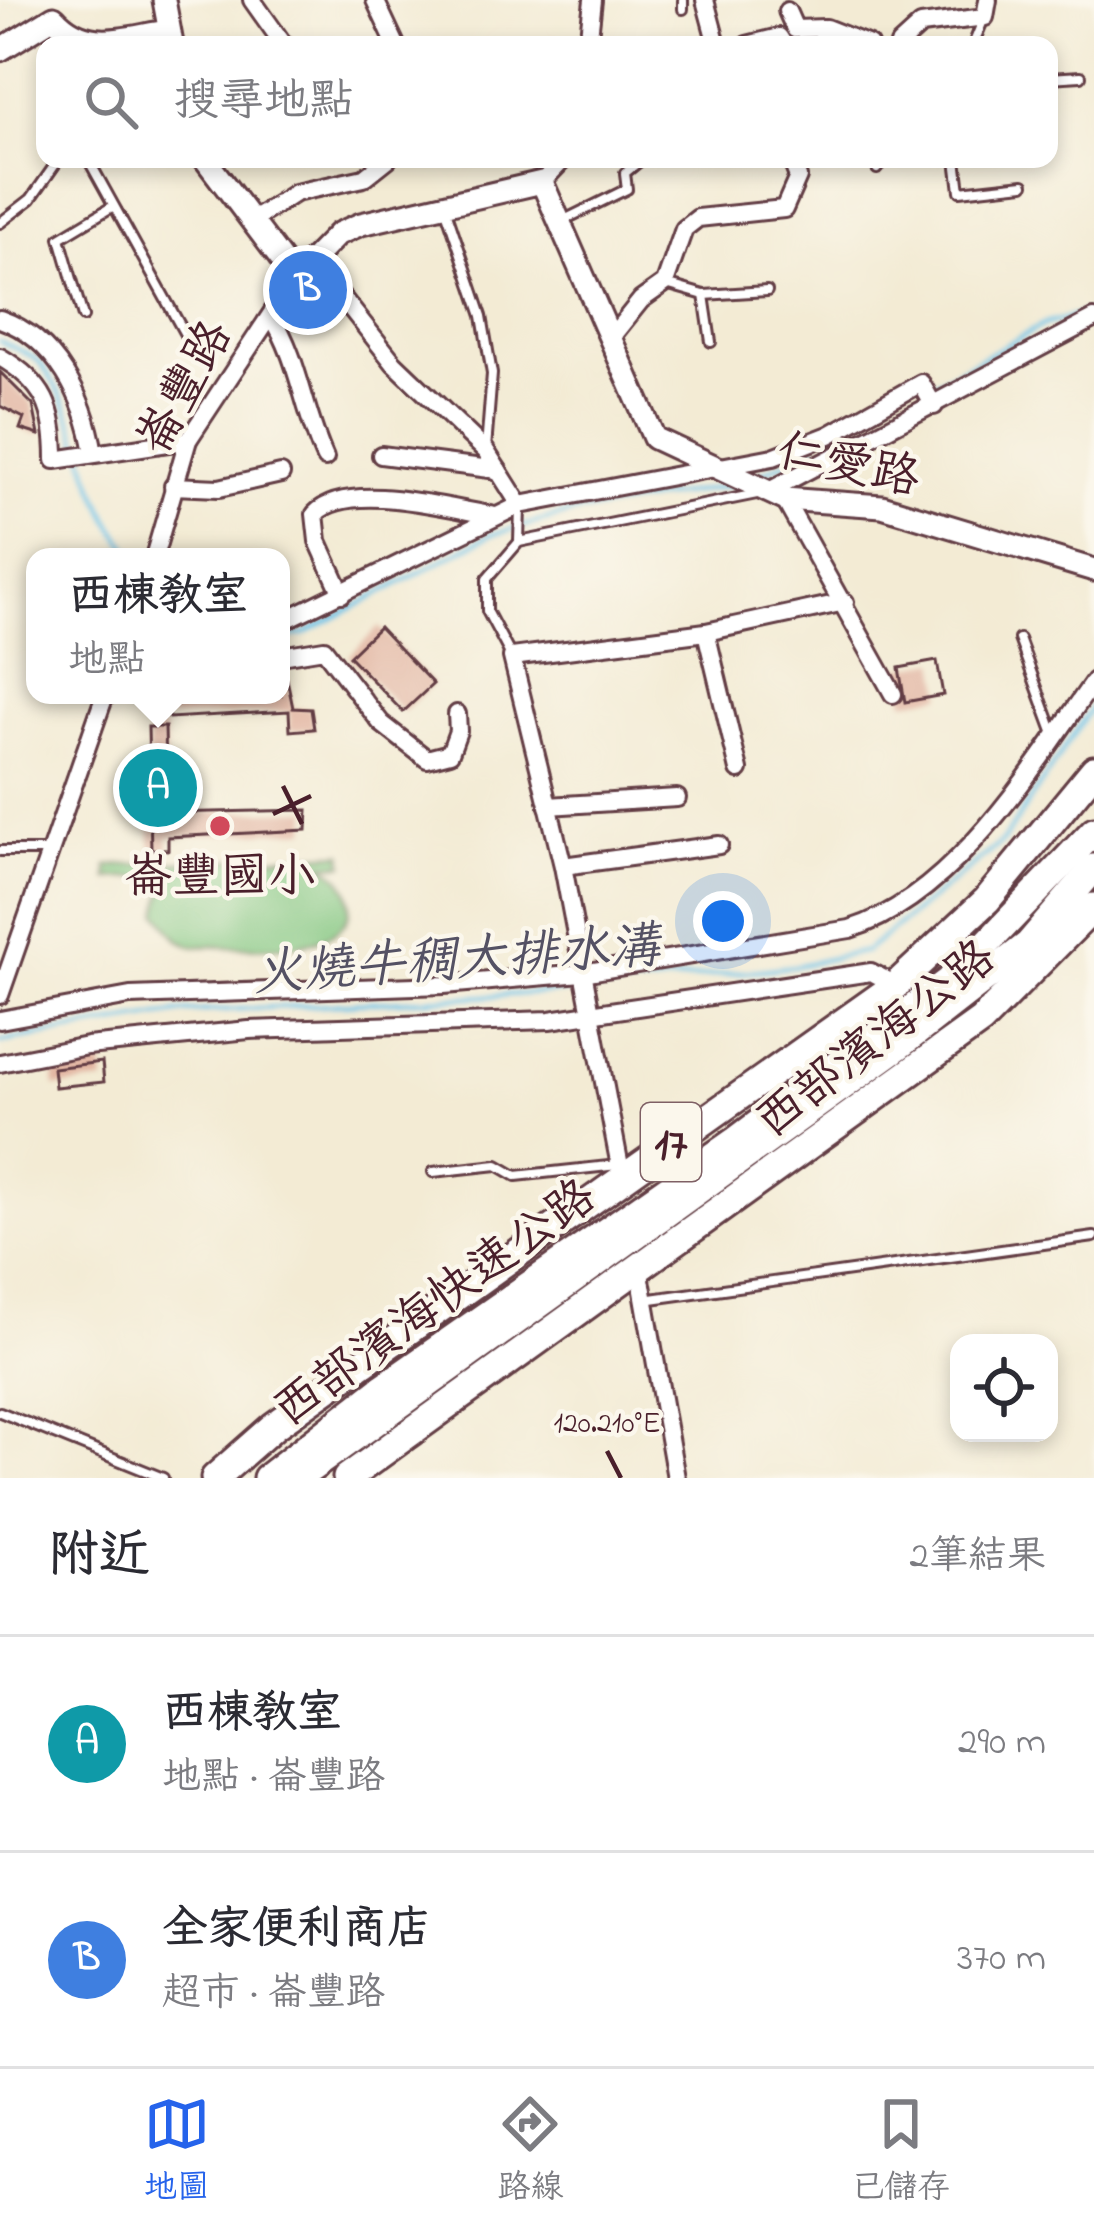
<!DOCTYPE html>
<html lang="zh-TW">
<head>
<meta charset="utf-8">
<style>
	body { margin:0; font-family:"Indie Flower","LXGW WenKai TC",sans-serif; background:#f7f7f7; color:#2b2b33 }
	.controls { position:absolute; right:36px; bottom:36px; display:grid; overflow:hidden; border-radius:24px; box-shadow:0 6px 18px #0003 }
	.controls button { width:108px; height:108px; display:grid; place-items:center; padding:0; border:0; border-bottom:3px solid #e1e1e2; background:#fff; color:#2b2b33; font:60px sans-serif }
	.you { position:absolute; left:723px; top:921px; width:42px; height:42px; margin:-30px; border:9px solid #fff; border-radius:50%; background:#1a73e8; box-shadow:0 0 0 18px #1a73e833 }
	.badge { display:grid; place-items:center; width:78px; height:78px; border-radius:50%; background:#2563eb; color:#fff; font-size:39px; font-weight:700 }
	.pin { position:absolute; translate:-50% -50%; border:6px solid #fff; box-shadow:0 3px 12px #0006 }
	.popup { position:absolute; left:26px; top:548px; width:264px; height:156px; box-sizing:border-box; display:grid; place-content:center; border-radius:24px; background:#fff; filter:drop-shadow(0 3px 9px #0005); font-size:39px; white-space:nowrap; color:#7c7c81 }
	.popup b { font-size:45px; color:#2b2b33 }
	.popup::after { content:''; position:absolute; left:50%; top:100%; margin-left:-24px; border:24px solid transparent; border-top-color:#fff }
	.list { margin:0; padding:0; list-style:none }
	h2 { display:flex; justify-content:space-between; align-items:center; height:156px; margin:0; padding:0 48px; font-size:51px }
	h2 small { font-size:39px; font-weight:400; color:#7c7c81 }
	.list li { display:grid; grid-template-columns:78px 1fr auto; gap:36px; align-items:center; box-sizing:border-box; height:216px; padding:0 48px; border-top:3px solid #e1e1e2 }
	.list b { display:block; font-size:45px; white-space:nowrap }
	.list p { margin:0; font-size:39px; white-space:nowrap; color:#7c7c81 }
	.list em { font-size:39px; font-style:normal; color:#7c7c81 }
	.icon { flex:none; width:66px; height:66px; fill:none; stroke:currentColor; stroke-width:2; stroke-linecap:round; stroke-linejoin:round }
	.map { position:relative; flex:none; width:1094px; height:1478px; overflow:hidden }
	.search { position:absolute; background:#fff; box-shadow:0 6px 18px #0003; left:36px; right:36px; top:36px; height:132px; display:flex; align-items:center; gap:30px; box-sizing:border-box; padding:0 42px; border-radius:24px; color:#7c7c81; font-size:45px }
	.sheet { height:588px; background:#fff }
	nav { display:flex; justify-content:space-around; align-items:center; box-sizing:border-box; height:168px; border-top:3px solid #e1e1e2; background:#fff; font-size:33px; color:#7c7c81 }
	nav a { display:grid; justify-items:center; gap:6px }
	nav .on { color:#2563eb }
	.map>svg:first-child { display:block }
	.green { fill:#82c680; stroke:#667256; stroke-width:3 }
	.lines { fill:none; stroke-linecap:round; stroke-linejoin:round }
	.stream { stroke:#6bc4e8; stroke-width:4.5 }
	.building { fill:#e1b29f }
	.service-casing { stroke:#633e44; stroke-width:14 }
	.minor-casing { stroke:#633e44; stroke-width:22 }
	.tertiary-casing { stroke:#633e44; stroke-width:27 }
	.primary-casing { stroke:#633e44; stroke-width:33 }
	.trunk-casing { stroke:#633e44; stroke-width:33 }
	.service { stroke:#fff; stroke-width:8 }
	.minor { stroke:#fff; stroke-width:16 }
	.tertiary { stroke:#fff; stroke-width:21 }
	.primary { stroke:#fff; stroke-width:27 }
	.trunk { stroke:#fff; stroke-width:27 }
	.ticks { fill:none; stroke:#4a1f2b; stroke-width:4.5 }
	.poi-dot { fill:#d1495b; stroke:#fbf7ec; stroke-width:4.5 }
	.labels { text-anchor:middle; stroke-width:9; stroke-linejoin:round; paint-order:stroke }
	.shield { fill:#fbf7ec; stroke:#7f6065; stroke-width:3 }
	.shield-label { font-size:45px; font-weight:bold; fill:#4a1f2b }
	.street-label { font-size:48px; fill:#4a1f2b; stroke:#fbf7ec }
	.poi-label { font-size:48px; fill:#4a1f2b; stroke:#fbf7ec }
	.water-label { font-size:51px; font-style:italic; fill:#545164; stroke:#fbf7ec }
	.ticks-label { font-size:30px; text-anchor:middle; fill:#4a1f2b; stroke:#fbf7ec; stroke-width:9; stroke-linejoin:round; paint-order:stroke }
</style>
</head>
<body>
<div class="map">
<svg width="1094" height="1478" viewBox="0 0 1094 1478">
	<rect width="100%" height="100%" fill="#fbf7ec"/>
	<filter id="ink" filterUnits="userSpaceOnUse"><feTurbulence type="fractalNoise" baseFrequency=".00833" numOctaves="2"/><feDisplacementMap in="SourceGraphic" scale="24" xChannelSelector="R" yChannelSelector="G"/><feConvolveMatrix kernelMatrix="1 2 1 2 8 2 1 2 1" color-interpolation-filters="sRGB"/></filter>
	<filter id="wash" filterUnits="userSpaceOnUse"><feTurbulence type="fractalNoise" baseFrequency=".004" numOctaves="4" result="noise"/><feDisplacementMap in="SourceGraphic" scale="48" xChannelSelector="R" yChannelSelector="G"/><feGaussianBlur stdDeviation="2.7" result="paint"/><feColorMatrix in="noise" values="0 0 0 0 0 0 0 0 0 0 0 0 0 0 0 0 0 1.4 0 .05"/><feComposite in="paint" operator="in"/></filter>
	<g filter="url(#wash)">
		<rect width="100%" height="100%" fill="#f3ebd4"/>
		<!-- green -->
		<path class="green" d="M 343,853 L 344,864 L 322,865 C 336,872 349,884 350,901 C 356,962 228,945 191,946 L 178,939 L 158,913 L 168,876 L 108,879 L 108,866 Z"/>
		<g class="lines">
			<!-- stream -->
			<g class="stream">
				<path d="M 0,341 C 12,347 32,354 41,364 C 87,423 80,496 136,557"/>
				<path d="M 931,385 L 1045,324 L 1094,311"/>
				<path d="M 755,476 L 816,448"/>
				<path d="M 281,637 L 304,634 L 490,535 L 572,513 L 734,485"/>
				<path d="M 592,990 L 795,966 L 866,951 L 1003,841 L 1094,703"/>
				<path d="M 0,1042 L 183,1012 L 580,991"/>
			</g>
		</g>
		<g id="blocks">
			<!-- building -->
			<g class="building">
				<path d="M 0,372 L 33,405 L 39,435 L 20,429 L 24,418 L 0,406 Z"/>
				<path d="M 379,627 L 433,684 L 403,712 L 349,656 Z"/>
				<path d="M 937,661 L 943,695 L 905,702 L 899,668 Z"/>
				<path d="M 286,674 L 293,708 L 311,709 L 314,729 L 290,731 L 289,711 L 169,718 L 166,695 L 281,695 L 281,675 Z"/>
				<path d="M 148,727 L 165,727 L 167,813 L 308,810 L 307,830 L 168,837 L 168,850 L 151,849 Z"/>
				<path d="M 102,1062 L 104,1082 L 55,1087 L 53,1068 Z"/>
			</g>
		</g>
	</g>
	<g filter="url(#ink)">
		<use href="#blocks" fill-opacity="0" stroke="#633e44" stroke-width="3"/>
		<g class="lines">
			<!-- service casing -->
			<g class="service-casing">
				<g id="service">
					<path d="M 683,9 L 683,0"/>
					<path d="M 973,45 L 984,18"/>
					<path d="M 1049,78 L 1081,76"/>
					<path d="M 88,159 L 187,338"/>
					<path d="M 956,159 L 960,191 L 1024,184"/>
					<path d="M 877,169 L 883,159"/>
					<path d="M 445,207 L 482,316 L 492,374 L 486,449"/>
					<path d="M 560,222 L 627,189 L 625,173 L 642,159"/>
					<path d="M 0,223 L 31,199 L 59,159"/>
					<path d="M 666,284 L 704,295 L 767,291"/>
					<path d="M 704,295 L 711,342"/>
					<path d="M 83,317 L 60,238 L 110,208"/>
					<path d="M 519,542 L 520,507"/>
					<path d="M 1019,639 L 1054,734"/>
					<path d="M 511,656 L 487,611 L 487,579 L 519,542 L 757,494"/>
					<path d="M 0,851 L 52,851"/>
					<path d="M 433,1172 L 497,1165 L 516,1176 L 618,1165"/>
					<path d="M 644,1300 L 1094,1237"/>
					<path d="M 0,1412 L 163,1478"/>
				</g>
			</g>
			<!-- minor casing -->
			<g class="minor-casing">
				<g id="minor">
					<path d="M 252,0 L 284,45"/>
					<path d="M 375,0 L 396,45"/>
					<path d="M 705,0 L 717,45"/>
					<path d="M 787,11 L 795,29 L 826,28 L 869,45"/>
					<path d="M 588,45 L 593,0"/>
					<path d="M 747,45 L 779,37 L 784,45"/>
					<path d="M 899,45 L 921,25 L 985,17 L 988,0"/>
					<path d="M 542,182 L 564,159"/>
					<path d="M 250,222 L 295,193 L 364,178 L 388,159"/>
					<path d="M 312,259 L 394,363 L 486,451 L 520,505"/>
					<path d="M 271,315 C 299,359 303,410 325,458"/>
					<path d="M 0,319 C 57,339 85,399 94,453"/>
					<path d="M 609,340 L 641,300 L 665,283 L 684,229 L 698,218 L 784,209 L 798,177 L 791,159"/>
					<path d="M 0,357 C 45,383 55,409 55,460 L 188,440"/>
					<path d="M 381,455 L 498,470"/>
					<path d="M 173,486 L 219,488 L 281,474"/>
					<path d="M 767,492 L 1094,319"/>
					<path d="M 784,499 L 893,694"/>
					<path d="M 154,557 L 188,440 L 295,278"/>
					<path d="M 342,594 L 318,541 L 315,514 C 348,480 450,509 495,516"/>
					<path d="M 281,622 L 520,505 L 773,457 L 829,435 L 921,383 L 934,406"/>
					<path d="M 706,632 L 739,770"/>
					<path d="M 281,656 L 324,649 L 381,723 L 427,759 L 450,753 L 458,731 L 457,714"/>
					<path d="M 548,806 L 677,798"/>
					<path d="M 563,866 L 719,845"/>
					<path d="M 0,995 L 105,695"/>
					<path d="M 0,1020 L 130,996 L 444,985 L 582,973 L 850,929 C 954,897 1033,767 1094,681"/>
					<path d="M 0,1063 L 87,1046 L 249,1030 L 550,1020 L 871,972 L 896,985"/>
					<path d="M 622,1177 L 563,866 L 512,657 L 706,632 L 845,602"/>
					<path d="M 639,1268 L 676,1478"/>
				</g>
			</g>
			<!-- tertiary casing -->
			<g class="tertiary-casing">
				<g id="tertiary">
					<path d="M 164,0 L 172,44"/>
					<path d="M 0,50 L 54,17 C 87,54 124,37 169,31"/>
					<path d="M 205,159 L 295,278 L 338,234 L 361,224 L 542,182 L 654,438 L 784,499 L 882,506 L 1094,570"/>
				</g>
			</g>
			<!-- primary casing -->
			<g class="primary-casing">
				<g id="primary">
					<path d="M 215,1478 L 274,1426 L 896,985 L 987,900 L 1094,770"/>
					<path d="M 347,1478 L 981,1021 L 1094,907"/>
				</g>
			</g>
			<!-- trunk casing -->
			<g class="trunk-casing">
				<g id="trunk">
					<path d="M 267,1478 L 384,1387 L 737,1140 L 958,974 L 1094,831"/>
					<path d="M 297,1478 L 897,1047 L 1028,945 L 1094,868"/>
				</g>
			</g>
			<!-- service -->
			<use href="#service" class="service"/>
			<!-- minor -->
			<use href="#minor" class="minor"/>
			<!-- tertiary -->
			<use href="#tertiary" class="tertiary"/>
			<!-- primary -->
			<use href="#primary" class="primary"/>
			<!-- trunk -->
			<use href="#trunk" class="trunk"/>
		</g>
	</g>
	<!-- ticks -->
	<path class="ticks" d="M 283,786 L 302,824M 273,814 L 311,796M 607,1451 L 621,1478"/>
	<!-- markers -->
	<circle class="poi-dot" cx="220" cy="826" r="12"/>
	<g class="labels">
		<!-- shield labels -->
		<rect class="shield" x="641" y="1103" width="60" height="78" rx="9"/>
		<g class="shield-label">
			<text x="671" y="1158">17</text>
		</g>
		<!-- street labels -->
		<g class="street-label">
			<text transform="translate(182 386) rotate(-61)" y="17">崙豐路</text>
			<text transform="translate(849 462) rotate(12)" y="17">仁愛路</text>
			<text transform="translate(874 1037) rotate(-38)" y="17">西部濱海公路</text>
			<text transform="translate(433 1301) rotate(-36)" y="17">西部濱海快速公路</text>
		</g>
		<!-- poi labels -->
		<g class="poi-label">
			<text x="220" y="891">崙豐國小</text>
		</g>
		<!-- water labels -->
		<g class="water-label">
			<text transform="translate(456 957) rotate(-4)" y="18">火燒牛稠大排水溝</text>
		</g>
	</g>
	<g class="ticks-label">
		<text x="607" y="1432">120.210°E</text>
	</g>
</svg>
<div class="controls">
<button><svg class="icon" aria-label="locate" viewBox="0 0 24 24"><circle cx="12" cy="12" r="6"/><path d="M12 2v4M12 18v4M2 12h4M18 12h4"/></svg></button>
</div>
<div class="you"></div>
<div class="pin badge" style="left:158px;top:788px;background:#0f9aa8">A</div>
<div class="popup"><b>西棟教室</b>地點</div>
<div class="pin badge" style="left:308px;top:290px;background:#3f7fe0">B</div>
<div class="search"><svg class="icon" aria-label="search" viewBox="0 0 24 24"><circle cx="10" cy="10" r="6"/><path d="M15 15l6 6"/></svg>搜尋地點</div>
</div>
<section class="sheet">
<h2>附近<small>2筆結果</small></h2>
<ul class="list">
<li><span class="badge" style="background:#0f9aa8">A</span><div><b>西棟教室</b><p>地點 · 崙豐路</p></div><em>290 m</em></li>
<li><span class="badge" style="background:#3f7fe0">B</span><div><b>全家便利商店</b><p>超市 · 崙豐路</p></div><em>370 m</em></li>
</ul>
</section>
<nav>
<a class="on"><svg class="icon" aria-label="map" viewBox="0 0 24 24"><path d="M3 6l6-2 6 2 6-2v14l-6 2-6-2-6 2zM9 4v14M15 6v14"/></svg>地圖</a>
<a><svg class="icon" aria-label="directions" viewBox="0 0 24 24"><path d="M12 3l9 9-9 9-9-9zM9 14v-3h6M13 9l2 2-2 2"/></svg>路線</a>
<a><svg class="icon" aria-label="saved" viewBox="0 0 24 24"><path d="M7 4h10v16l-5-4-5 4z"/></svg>已儲存</a>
</nav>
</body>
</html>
